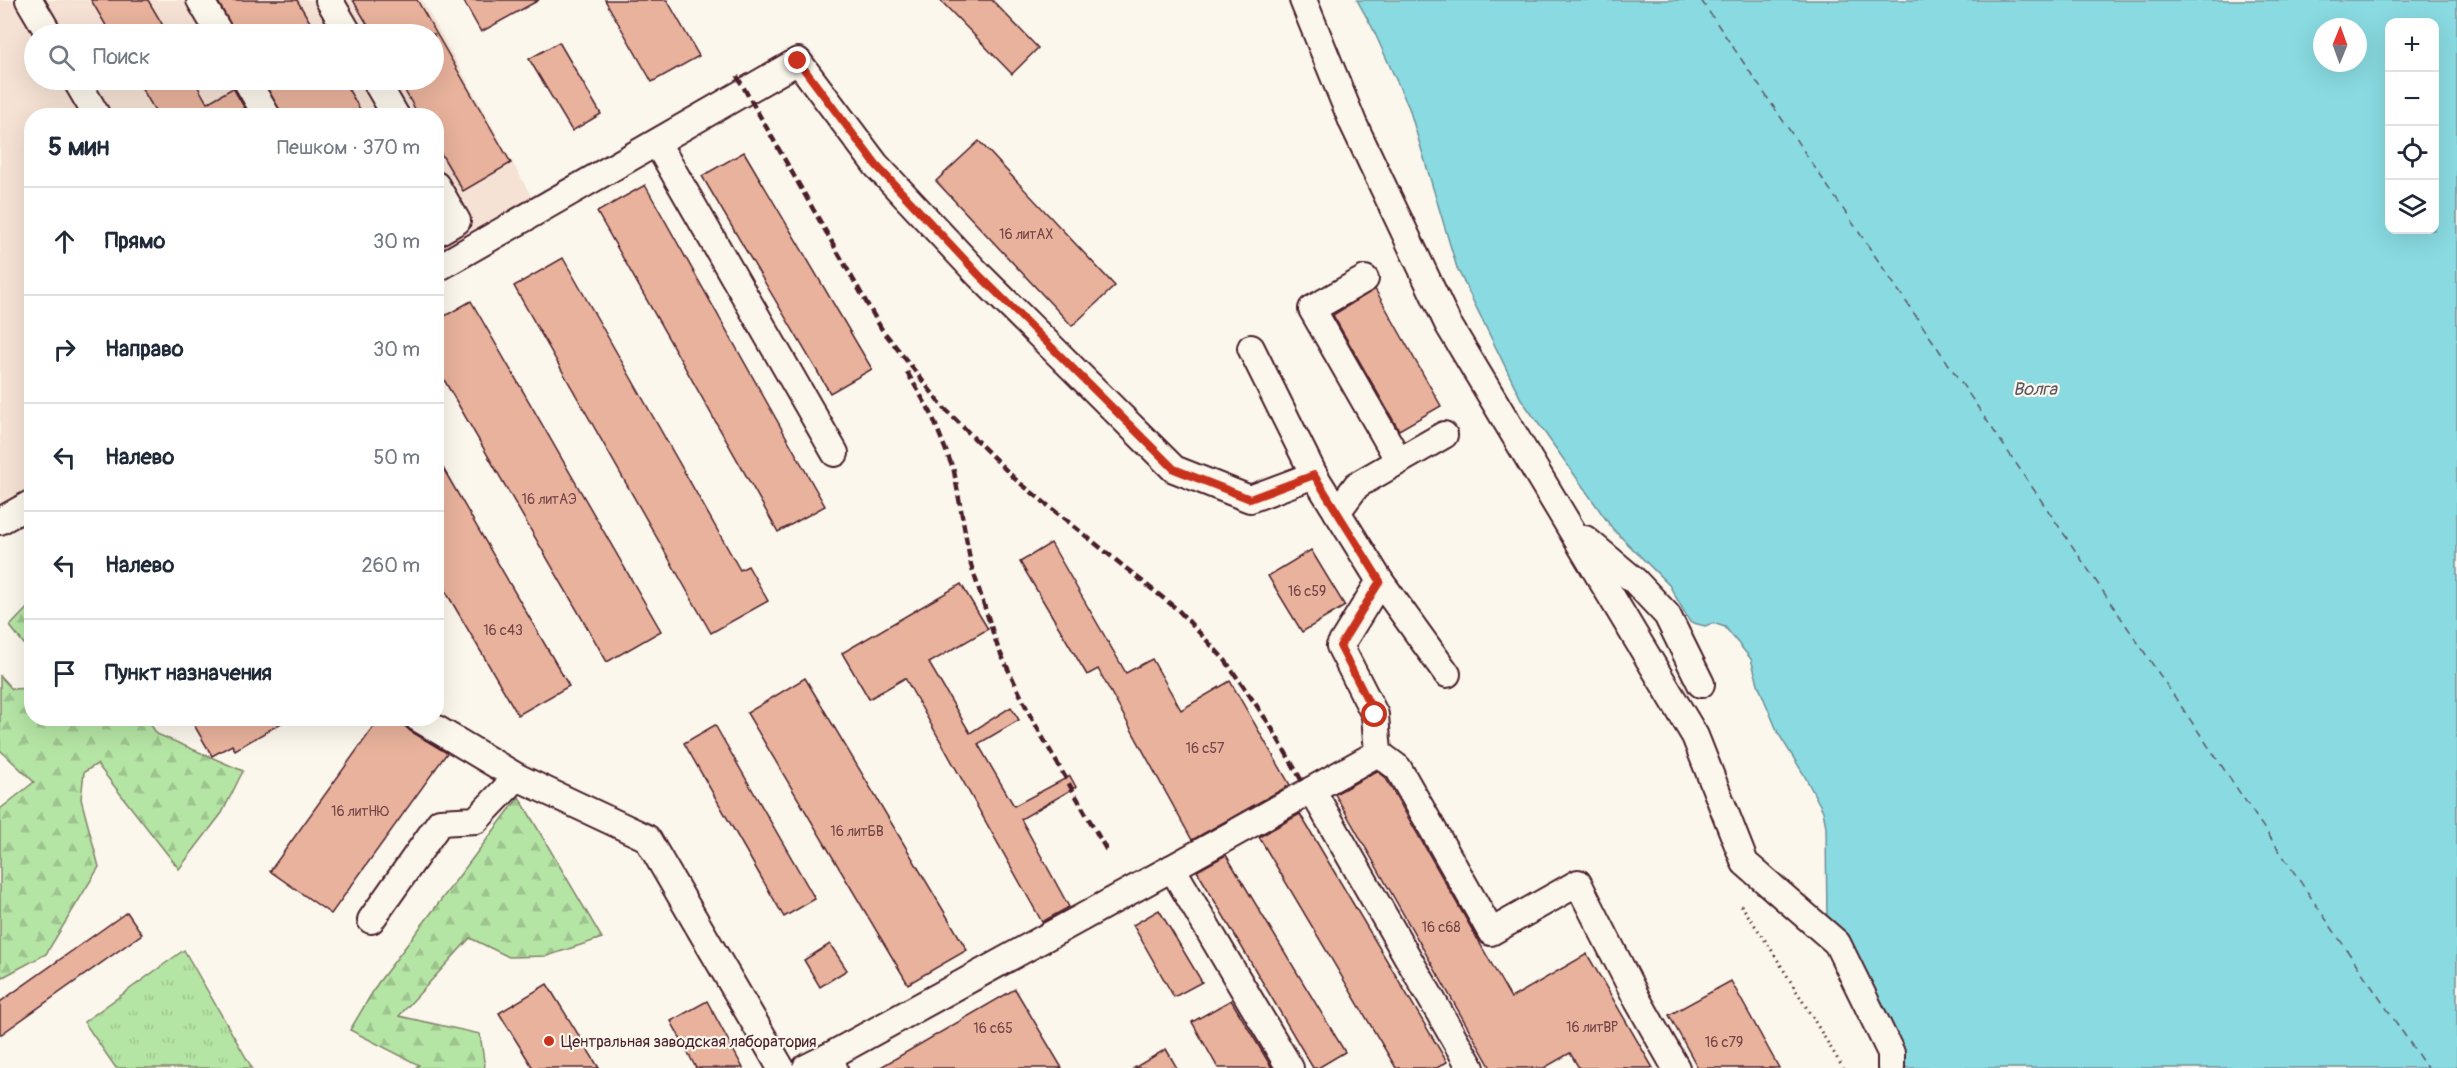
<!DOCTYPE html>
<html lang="ru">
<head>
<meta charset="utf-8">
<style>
	body { margin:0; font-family:Pangolin,sans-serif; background:#f2f2f3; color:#1f2937 }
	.controls { position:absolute; right:18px; top:18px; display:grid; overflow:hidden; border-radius:12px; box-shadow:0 6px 24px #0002 }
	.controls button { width:54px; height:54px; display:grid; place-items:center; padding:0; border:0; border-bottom:2px solid #e0e1e3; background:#fff; color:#1f2937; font:30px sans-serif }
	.compass { position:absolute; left:2313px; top:18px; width:54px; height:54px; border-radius:50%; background:#fff; box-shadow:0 6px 24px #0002; rotate:1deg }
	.stop { position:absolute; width:18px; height:18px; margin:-14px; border:4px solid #c8321e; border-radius:50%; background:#fff }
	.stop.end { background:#c8321e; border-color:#fff; box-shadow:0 2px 6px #0008 }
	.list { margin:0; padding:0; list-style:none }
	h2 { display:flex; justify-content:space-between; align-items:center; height:78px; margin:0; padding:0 24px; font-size:26px }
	h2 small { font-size:20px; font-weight:400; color:#747a83 }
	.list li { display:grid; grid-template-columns:39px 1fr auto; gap:18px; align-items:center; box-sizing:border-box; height:108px; padding:0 24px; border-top:2px solid #e0e1e3 }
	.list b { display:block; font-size:22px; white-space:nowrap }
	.list em { font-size:20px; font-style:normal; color:#747a83 }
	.icon { flex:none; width:33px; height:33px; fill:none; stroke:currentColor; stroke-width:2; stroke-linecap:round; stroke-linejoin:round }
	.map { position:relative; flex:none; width:2457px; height:1068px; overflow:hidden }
	.search { position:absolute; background:#fff; box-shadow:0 6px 24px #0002; left:24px; top:24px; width:420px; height:66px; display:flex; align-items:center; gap:15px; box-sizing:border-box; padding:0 21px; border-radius:33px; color:#747a83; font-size:22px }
	.panel { position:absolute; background:#fff; box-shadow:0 6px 24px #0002; left:24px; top:108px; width:420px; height:618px; border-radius:24px }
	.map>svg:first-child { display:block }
	.built { fill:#f5e2d4; fill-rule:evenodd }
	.grass { fill:url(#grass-tufts); stroke:#808268; stroke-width:1.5 }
	.forest { fill:url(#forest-firs); stroke:#808268; stroke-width:1.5 }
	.water { fill:#89dae1; stroke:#708f98; stroke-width:1.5; fill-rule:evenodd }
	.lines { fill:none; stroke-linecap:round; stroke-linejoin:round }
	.ferry { stroke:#5d5762; stroke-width:1.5; stroke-dasharray:8 6; stroke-linecap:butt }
	.building { fill:#e8b29c; stroke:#4a1f2b; stroke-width:1.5 }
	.minor-casing { stroke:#4a1f2b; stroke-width:30 }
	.path { stroke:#4a1f2b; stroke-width:3; stroke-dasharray:1.5 4.5; stroke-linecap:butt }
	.minor { stroke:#fbf7ec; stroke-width:26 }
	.rail { stroke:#4a1f2b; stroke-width:4.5; stroke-dasharray:9 4.5; stroke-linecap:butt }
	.route { stroke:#c8321e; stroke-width:8 }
	.poi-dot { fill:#c8321e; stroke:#fbf7ec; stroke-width:2 }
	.labels { text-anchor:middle; stroke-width:4.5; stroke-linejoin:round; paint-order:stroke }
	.number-label { font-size:14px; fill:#724447 }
	.poi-label { font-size:16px; fill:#4a1f2b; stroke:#fbf7ec; text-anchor:start }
	.water-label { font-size:18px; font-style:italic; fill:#5d5762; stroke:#fbf7ec }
</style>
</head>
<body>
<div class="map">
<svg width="2457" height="1068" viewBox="0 0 2457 1068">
	<defs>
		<pattern id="grass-tufts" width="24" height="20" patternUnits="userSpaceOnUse" patternTransform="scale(1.5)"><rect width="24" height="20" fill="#b5e5a5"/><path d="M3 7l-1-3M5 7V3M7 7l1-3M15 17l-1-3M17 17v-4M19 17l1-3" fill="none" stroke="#9dc48e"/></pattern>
		<pattern id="forest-firs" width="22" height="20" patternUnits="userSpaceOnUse" patternTransform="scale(1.5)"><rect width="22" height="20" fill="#b5e5a5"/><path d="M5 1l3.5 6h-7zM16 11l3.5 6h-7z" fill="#9dc48e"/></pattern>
	</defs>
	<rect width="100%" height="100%" fill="#fbf7ec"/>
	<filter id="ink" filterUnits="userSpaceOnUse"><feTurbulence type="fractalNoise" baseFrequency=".0167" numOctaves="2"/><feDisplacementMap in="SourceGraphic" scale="12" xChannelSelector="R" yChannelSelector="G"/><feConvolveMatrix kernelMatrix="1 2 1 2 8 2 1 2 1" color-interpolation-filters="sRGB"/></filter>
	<g filter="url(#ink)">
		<!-- built -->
		<path class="built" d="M 0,0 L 422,0 L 535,203 L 437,257 L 436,116 L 32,116 L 31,486 L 0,506 ZM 34,34 L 434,34 L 434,80 L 34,80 Z"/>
		<!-- grass -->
		<path class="grass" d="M 184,950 L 252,1068 L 116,1068 L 84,1022 Z"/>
		<!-- forest -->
		<g class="forest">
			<path d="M 31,604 L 31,653 L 10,626 Z"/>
			<path d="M 0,676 L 12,689 L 31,688 L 32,718 L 147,719 L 157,734 L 243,771 L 222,813 L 179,869 L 97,764 L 84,772 L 81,799 L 99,867 L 46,954 L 3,977 L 0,974 L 0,809 L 34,782 L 0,750 Z"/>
			<path d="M 519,797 L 602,938 L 547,956 L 509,957 L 470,938 L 399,1016 L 480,1034 L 485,1068 L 415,1068 L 419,1065 L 350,1030 L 378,983 Z"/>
		</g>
		<!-- water -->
		<path class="water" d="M 1357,0 L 2457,0 L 2457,1068 L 1901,1068 L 1827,922 L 1826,827 L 1823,811 L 1803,773 L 1778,733 L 1759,687 L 1751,659 L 1725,627 L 1713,623 L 1705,626 L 1690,622 L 1669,585 L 1612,528 L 1521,399 L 1457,268 L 1409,108 L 1372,27 ZM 2390,22 L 2434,22 L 2434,230 L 2390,230 ZM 2322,27 L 2358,27 L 2358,63 L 2322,63 Z"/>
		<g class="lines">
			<!-- ferry -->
			<path class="ferry" d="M 1701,0 L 2427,1068"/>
		</g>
		<!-- building -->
		<g class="building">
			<path d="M 91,0 L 148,0 L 168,34 L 111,34 Z"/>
			<path d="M 217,0 L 297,0 L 317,34 L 236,34 Z"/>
			<path d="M 353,0 L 417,0 L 511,163 L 463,191 L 436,145 L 436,116 L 419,116 L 399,80 L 434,80 L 434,34 L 373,34 Z"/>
			<path d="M 463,0 L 539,0 L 481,32 Z"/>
			<path d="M 605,0 L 667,0 L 699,56 L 652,82 Z"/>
			<path d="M 940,0 L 992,0 L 1038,48 L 1012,74 Z"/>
			<path d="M 559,42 L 601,114 L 572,131 L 529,59 Z"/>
			<path d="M 137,80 L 194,80 L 207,103 L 233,88 L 249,116 L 158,116 Z"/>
			<path d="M 263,80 L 343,80 L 364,116 L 282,116 Z"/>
			<path d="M 979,141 L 1115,286 L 1072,326 L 936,181 Z"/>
			<path d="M 744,152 L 872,369 L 830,393 L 702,176 Z"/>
			<path d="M 645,185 L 825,506 L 778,532 L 597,212 Z"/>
			<path d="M 563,258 L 740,570 L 748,566 L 768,601 L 711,633 L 514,286 Z"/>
			<path d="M 1375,289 L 1441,406 L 1399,430 L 1333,315 Z"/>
			<path d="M 471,301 L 661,631 L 607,662 L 436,366 L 436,321 Z"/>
			<path d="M 436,456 L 569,686 L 518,715 L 436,575 Z"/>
			<path d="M 1051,543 L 1126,673 L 1152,659 L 1181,710 L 1230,681 L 1290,785 L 1192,840 L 1098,669 L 1087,675 L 1020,562 Z"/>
			<path d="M 1311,550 L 1345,606 L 1302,632 L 1268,576 Z"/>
			<path d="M 961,584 L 988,629 L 929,663 L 970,733 L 1011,707 L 1019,720 L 978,744 L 1014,806 L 1070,776 L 1076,787 L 1021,819 L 1069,907 L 1042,922 L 905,678 L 869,699 L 842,653 Z"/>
			<path d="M 805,678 L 967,950 L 908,984 L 747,713 Z"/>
			<path d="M 190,718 L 290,718 L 235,750 L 232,745 L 212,756 Z"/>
			<path d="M 380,718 L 403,718 L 405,726 L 410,731 L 447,753 L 331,914 L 270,871 Z"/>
			<path d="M 715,725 L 815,899 L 784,917 L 684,743 Z"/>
			<path d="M 1377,771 L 1385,777 L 1511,998 L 1587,954 L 1653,1068 L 1579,1068 L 1570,1053 L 1544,1068 L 1491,1068 L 1335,794 Z"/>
			<path d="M 1300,814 L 1447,1062 L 1437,1068 L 1396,1068 L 1259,837 Z"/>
			<path d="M 1226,855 L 1345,1052 L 1318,1068 L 1313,1068 L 1197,871 Z"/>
			<path d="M 1159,910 L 1202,982 L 1174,997 L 1133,925 Z"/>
			<path d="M 127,912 L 142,934 L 0,1035 L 0,1002 Z"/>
			<path d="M 830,944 L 847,970 L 820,987 L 804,960 Z"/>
			<path d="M 1731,981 L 1779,1068 L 1698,1068 L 1669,1015 Z"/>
			<path d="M 547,984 L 599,1068 L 533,1068 L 499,1013 Z"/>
			<path d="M 1015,989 L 1062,1068 L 879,1068 Z"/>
			<path d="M 1231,1000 L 1272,1068 L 1218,1068 L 1192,1022 Z"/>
			<path d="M 707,1001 L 743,1068 L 696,1068 L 671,1021 Z"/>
			<path d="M 1166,1049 L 1177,1068 L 1134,1068 Z"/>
		</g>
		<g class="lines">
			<!-- minor casing -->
			<g class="minor-casing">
				<g id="minor">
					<path d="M 29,0 L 49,34"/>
					<path d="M 200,0 L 220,34"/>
					<path d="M 329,0 L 349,34"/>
					<path d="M 1303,0 L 1353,123 L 1448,324 L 1695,736 L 1745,863 L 1837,943 L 1891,1053 L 1891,1068"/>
					<path d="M 76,80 L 97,116"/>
					<path d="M 246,80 L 267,116"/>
					<path d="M 375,80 L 396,116"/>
					<path d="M 657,143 L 835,453"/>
					<path d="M 436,185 L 457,221 L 436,233"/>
					<path d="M 436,269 L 798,61 L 876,165 L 979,275 L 1174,469 L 1250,499 L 1314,475 L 1380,581 L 1340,646 L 1375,715 L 1378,753 L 1172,868 L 828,1057"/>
					<path d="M 1365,279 L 1312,309 L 1399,461"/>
					<path d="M 1251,348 L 1314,475"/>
					<path d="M 1337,512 L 1357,485 L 1444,435"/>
					<path d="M 0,521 L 32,503"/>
					<path d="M 1585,539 L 1635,581 L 1667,615 L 1701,684"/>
					<path d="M 1380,581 L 1447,674"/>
					<path d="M 418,718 L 517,777 L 647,838 L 781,1068"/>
					<path d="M 1378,753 L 1398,768 L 1491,932 L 1578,883 L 1638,1001 L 1676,1068"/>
					<path d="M 1312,790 L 1471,1068"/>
					<path d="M 1172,868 L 1290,1068"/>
					<path d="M 371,920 L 440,822 L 476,820 L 517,777"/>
					<path d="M 806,1068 L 828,1057 L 834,1068"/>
				</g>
			</g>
			<!-- path -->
			<path class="path" d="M 1741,905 L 1771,949 L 1843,1068"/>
			<!-- minor -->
			<use href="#minor" class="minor"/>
			<!-- rail -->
			<g class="rail">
				<path d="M 737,76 L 881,328 L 944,408 L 1015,479 L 1178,610 L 1225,660 L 1270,725 L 1303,783"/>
				<path d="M 907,372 L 931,413 L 954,471 L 971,565 L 998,648 L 1030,715 L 1107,851"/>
			</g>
		</g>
	</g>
	<g class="lines" filter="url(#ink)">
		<!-- route -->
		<path class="route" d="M 798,61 L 876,165 L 979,275 L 1174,469 L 1250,499 L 1314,475 L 1380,581 L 1340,646 L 1375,715"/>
	</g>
	<!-- markers -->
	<circle class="poi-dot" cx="549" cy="1041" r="6"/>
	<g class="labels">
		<!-- number labels -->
		<g class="number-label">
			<text x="1026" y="239">16 литАХ</text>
			<text x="549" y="504">16 литАЭ</text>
			<text x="1307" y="596">16 с59</text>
			<text x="503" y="635">16 с43</text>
			<text x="1205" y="753">16 с57</text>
			<text x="360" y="816">16 литНЮ</text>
			<text x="857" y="836">16 литБВ</text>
			<text x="1441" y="932">16 с68</text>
			<text x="1592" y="1032">16 литВР</text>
			<text x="993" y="1033">16 с65</text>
			<text x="1724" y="1047">16 с79</text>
		</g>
		<!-- poi labels -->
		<g class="poi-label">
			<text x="561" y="1047">Центральная заводская лаборатория</text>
		</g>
		<!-- water labels -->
		<g class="water-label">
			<text x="2035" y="395">Волга</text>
		</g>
	</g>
</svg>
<div class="controls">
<button>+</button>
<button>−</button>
<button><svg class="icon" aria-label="locate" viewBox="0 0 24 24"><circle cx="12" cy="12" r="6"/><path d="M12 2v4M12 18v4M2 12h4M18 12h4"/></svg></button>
<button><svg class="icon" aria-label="layers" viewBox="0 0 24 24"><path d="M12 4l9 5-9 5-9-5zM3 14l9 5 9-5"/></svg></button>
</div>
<svg class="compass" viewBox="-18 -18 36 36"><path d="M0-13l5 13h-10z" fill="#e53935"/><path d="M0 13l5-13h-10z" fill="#747a83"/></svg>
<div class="stop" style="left:1375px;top:715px"></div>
<div class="stop end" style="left:798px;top:61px"></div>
<div class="search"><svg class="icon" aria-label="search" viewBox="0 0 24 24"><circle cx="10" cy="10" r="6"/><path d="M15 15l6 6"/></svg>Поиск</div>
<section class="panel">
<h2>5 мин<small>Пешком · 370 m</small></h2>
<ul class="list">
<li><svg class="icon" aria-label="ahead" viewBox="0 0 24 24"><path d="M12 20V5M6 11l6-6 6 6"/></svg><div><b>Прямо</b></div><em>30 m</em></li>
<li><svg class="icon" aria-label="right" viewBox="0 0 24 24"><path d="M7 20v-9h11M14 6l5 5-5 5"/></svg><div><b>Направо</b></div><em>30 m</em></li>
<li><svg class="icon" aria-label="left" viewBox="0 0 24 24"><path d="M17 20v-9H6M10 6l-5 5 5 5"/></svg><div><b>Налево</b></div><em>50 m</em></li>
<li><svg class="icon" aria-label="left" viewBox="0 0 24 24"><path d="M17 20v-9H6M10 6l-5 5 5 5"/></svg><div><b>Налево</b></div><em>260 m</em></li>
<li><svg class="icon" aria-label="arrive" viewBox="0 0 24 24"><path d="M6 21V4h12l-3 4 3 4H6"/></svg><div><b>Пункт назначения</b></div></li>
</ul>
</section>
</div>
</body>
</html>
